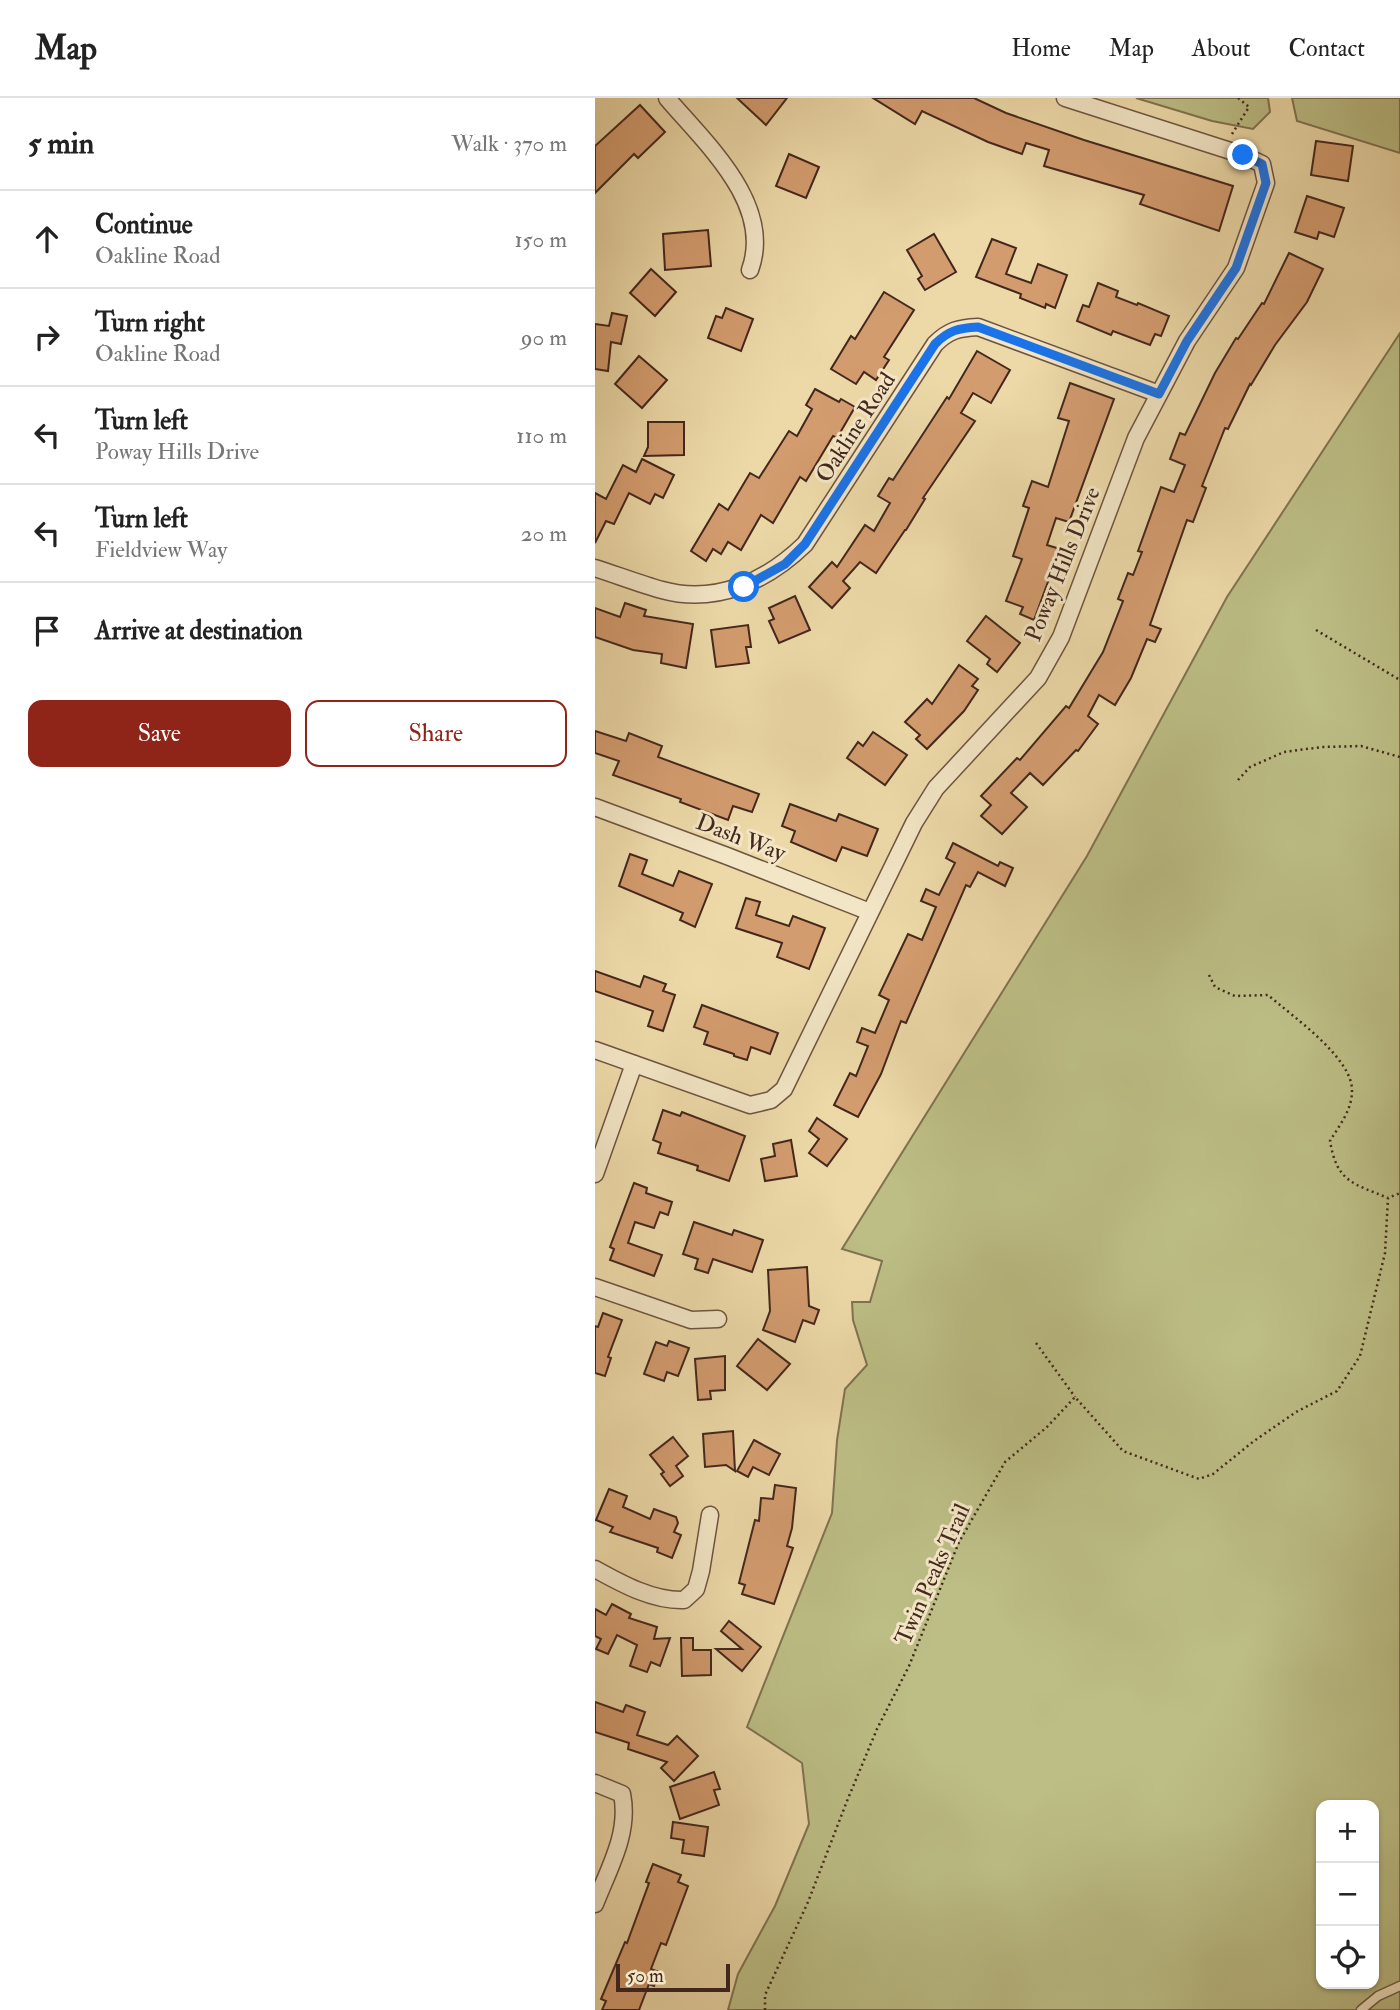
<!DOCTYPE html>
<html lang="en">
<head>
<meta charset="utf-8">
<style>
	body { margin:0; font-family:"IM FELL Double Pica",serif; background:#f2f2f2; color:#222 }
	.controls { position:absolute; right:21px; bottom:21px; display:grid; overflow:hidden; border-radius:14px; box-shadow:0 2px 5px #0004 }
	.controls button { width:63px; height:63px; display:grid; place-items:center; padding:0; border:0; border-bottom:2px solid #e0e0e0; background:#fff; color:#222; font:35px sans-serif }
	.scale { position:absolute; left:21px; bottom:18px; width:114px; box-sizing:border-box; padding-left:7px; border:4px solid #43271d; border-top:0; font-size:19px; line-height:24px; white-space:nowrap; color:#43271d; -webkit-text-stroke:5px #f3e6c6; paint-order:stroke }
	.stop { position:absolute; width:21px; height:21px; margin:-16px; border:5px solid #1a73e8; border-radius:50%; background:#fff }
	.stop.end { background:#1a73e8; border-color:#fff; box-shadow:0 2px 7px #0008 }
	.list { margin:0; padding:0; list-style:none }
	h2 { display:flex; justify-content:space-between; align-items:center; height:91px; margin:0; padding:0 28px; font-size:30px }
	h2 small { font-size:23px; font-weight:400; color:#767676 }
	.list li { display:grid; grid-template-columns:46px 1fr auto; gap:21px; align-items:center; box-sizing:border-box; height:98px; padding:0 28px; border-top:2px solid #e0e0e0 }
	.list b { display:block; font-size:26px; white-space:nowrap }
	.list p { margin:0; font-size:23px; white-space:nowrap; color:#767676 }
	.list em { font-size:23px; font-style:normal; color:#767676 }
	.actions { display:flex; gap:14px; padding:21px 28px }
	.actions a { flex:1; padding:16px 0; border:2px solid #8f2418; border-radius:14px; text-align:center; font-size:24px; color:#8f2418 }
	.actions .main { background:#8f2418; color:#fff }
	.icon { flex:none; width:38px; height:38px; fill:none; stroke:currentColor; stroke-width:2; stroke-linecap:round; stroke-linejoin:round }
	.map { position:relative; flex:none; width:805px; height:1912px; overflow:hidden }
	header { display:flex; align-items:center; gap:42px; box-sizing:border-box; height:98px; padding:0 35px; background:#fff; border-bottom:2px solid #e0e0e0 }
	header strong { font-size:33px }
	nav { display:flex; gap:38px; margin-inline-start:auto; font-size:24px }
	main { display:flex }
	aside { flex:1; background:#fff }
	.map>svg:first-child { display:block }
	.green { fill:#bcbe85; stroke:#807251; stroke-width:2; fill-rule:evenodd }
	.building { fill:#d39c6f; stroke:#43271d; stroke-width:2 }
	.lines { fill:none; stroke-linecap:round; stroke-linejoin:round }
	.service-casing { stroke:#6e5440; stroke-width:11 }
	.minor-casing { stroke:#6e5440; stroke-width:19 }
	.path { stroke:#43271d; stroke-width:2.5; stroke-dasharray:2 3.5; stroke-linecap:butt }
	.service { stroke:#f3e6c6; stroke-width:8 }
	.minor { stroke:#f3e6c6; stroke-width:16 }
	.route { stroke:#1a73e8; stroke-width:9 }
	.labels { text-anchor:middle; stroke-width:6; stroke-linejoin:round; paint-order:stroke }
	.street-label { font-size:23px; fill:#43271d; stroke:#f3e6c6 }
</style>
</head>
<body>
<header>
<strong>Map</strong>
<nav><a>Home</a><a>Map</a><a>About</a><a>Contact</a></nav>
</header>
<main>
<aside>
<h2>5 min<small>Walk · 370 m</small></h2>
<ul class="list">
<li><svg class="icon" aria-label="ahead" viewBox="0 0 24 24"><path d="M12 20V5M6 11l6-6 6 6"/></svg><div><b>Continue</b><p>Oakline Road</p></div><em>150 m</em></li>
<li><svg class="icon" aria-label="right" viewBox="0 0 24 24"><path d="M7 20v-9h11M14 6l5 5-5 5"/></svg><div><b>Turn right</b><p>Oakline Road</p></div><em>90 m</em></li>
<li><svg class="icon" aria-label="left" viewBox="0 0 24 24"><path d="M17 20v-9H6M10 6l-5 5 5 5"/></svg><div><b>Turn left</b><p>Poway Hills Drive</p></div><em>110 m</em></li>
<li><svg class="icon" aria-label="left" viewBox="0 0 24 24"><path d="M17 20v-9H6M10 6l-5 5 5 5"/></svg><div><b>Turn left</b><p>Fieldview Way</p></div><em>20 m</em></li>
<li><svg class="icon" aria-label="arrive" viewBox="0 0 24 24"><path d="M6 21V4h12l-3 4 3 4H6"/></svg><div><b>Arrive at destination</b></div></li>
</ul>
<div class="actions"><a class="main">Save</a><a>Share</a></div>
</aside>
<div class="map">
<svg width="805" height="1912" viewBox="0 0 805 1912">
	<rect width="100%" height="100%" fill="#edd9a8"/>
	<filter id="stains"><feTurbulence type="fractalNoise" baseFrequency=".00286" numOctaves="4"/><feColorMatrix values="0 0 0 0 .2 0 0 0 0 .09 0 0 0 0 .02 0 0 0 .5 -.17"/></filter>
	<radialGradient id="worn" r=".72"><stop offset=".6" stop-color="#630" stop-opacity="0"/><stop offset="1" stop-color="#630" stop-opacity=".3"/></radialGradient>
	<!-- green -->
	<g class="green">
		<path d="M 541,0 L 673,0 L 675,14 L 658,31 L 617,23 Z"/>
		<path d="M 697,0 L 805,0 L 805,55 L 702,23 Z"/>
		<path d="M 805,235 L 805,1912 L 133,1912 L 143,1876 L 180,1808 L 214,1726 L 207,1665 L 152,1629 L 237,1415 L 242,1342 L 250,1291 L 272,1267 L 258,1222 L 257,1204 L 275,1204 L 287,1163 L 247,1151 L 492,758 L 632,499 ZM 726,1707 L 779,1707 L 779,1886 L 726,1886 Z"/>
	</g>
	<!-- building -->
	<g class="building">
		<path d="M 142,0 L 192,0 L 171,27 Z"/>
		<path d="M 278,0 L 379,0 L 411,15 L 489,42 L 638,88 L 624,133 L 545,106 L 549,97 L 449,68 L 454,52 L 431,45 L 427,56 L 393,44 L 327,13 L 320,26 Z"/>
		<path d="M 45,7 L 70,34 L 43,60 L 39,56 L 0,95 L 0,48 Z"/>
		<path d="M 721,43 L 758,48 L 753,83 L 716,77 Z"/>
		<path d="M 194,56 L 224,69 L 211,100 L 181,88 Z"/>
		<path d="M 712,98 L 749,110 L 739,139 L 724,134 L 722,141 L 700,134 Z"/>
		<path d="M 113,132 L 116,168 L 70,172 L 68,136 Z"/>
		<path d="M 339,136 L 361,174 L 330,192 L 323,181 L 327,178 L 312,152 Z"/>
		<path d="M 397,141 L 421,150 L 411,176 L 436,185 L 443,166 L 472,177 L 460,210 L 451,206 L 450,210 L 425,200 L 426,196 L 381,179 Z"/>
		<path d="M 694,155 L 728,171 L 712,204 L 680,247 L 656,287 L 655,286 L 633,331 L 630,330 L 607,388 L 611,390 L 598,424 L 592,422 L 555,527 L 566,531 L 560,544 L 552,541 L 536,580 L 520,607 L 504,597 L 493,618 L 503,626 L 483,653 L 481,652 L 448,687 L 435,675 L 416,695 L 432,709 L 407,736 L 386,718 L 396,707 L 386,698 L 422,660 L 425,662 L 471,608 L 474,610 L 508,554 L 528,503 L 523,501 L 533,475 L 538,477 L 547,454 L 543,453 L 566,389 L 579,394 L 590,367 L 575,361 L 585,335 L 590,337 L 620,275 L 641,240 L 643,241 L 667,205 L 669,206 Z"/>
		<path d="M 56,171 L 81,194 L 60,218 L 35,195 Z"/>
		<path d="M 503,185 L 523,193 L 521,199 L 542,207 L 543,205 L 574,218 L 566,238 L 560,236 L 555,247 L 518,233 L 516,237 L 482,223 L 488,207 L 494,209 Z"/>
		<path d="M 289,194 L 319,212 L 289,259 L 294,262 L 281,282 L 269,274 L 261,286 L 236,271 L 256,238 L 260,241 Z"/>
		<path d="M 131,210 L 158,221 L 146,253 L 113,240 L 121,218 L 127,220 Z"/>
		<path d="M 17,215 L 32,218 L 26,246 L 16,244 L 13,273 L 0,271 L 0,226 L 14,228 Z"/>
		<path d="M 382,253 L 415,272 L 396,305 L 378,295 L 366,315 L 380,323 L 328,400 L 330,401 L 311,432 L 310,432 L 281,475 L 265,464 L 248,483 L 255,490 L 237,510 L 214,489 L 237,464 L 242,469 L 270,427 L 279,433 L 295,405 L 283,398 L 294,380 L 298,382 L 352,299 L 354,301 Z"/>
		<path d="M 44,258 L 72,282 L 47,310 L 20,286 Z"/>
		<path d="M 475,285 L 519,301 L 474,424 L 461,420 L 452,447 L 465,451 L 439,522 L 425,516 L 428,509 L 411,503 L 427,461 L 418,458 L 434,410 L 428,408 L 437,383 L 453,389 L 474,323 L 463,320 Z"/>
		<path d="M 220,291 L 244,304 L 246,301 L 260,309 L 242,340 L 238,338 L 211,383 L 205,379 L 178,425 L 166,417 L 146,452 L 133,444 L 126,456 L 118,451 L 111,463 L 96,453 L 124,406 L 133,412 L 155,375 L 164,380 L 194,333 L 202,338 L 217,311 L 211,307 Z"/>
		<path d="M 53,324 L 89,324 L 89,357 L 49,358 L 53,349 Z"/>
		<path d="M 47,361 L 79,377 L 68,400 L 60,396 L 55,406 L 34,395 L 19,426 L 11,423 L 0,445 L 0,395 L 11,401 L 28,367 L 41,374 Z"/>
		<path d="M 200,498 L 215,532 L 184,545 L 174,523 L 179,521 L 174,510 Z"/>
		<path d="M 30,505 L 51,512 L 49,518 L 98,526 L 91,570 L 66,565 L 67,556 L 38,552 L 0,539 L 0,510 L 25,519 Z"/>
		<path d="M 391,518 L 425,545 L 402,574 L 392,566 L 395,561 L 372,543 Z"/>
		<path d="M 153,527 L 156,549 L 151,549 L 154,565 L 121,569 L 116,532 Z"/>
		<path d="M 364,567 L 383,581 L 377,588 L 383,592 L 369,613 L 332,651 L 321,641 L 325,637 L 310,624 L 332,601 L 337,606 Z"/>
		<path d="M 0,633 L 31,643 L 34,635 L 67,648 L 63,659 L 164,696 L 157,714 L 138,708 L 133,722 L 85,704 L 86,701 L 18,677 L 24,663 L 0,655 Z"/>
		<path d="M 278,634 L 312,657 L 290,687 L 252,660 L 263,644 L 268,648 Z"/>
		<path d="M 195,706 L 241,723 L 244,716 L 283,731 L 272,758 L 247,749 L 241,763 L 196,744 L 200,733 L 187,728 Z"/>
		<path d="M 358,745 L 403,768 L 405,764 L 418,770 L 410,788 L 383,774 L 375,789 L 371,787 L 311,925 L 306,923 L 286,976 L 263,1019 L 239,1007 L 255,975 L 261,978 L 273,948 L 262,944 L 267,930 L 280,935 L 294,902 L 284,897 L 313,836 L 327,842 L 341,809 L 326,803 L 331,791 L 344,797 L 360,765 L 351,760 Z"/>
		<path d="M 35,756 L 52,762 L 47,776 L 78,788 L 84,773 L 117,786 L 100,829 L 85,822 L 88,815 L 24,788 Z"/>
		<path d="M 151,800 L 165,804 L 161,817 L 194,828 L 198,818 L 230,830 L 214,871 L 182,859 L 187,845 L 141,830 Z"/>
		<path d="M 0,873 L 45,889 L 49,878 L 71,886 L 68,893 L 80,897 L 68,933 L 53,928 L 58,913 L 0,893 Z"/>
		<path d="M 107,907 L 183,935 L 175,956 L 156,949 L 152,962 L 139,958 L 139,956 L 109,946 L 113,934 L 99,929 Z"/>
		<path d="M 68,1012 L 85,1018 L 87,1014 L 150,1038 L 134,1083 L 102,1072 L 103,1068 L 63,1055 L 66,1045 L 58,1042 Z"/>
		<path d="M 222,1020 L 252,1041 L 232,1068 L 214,1055 L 224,1041 L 214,1033 Z"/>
		<path d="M 196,1042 L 202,1078 L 170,1083 L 166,1061 L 180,1058 L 178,1046 Z"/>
		<path d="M 39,1085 L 52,1090 L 51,1095 L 77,1104 L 73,1117 L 65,1114 L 59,1130 L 40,1124 L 33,1145 L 67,1157 L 59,1178 L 15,1162 L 19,1151 L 15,1149 Z"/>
		<path d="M 99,1124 L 137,1137 L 139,1132 L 168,1142 L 157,1174 L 118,1161 L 113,1175 L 100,1171 L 103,1161 L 88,1156 Z"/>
		<path d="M 212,1169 L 214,1208 L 224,1212 L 219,1226 L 208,1222 L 200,1244 L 168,1232 L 175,1213 L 173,1172 Z"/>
		<path d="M 8,1215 L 27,1222 L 13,1259 L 16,1260 L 10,1278 L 0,1275 L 0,1228 L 3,1229 Z"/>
		<path d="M 163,1241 L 195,1266 L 172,1292 L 142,1268 Z"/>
		<path d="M 74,1243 L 94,1250 L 83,1278 L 72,1274 L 69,1283 L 49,1276 L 61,1244 L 72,1248 Z"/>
		<path d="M 130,1258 L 130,1292 L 115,1293 L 116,1301 L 103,1302 L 100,1261 Z"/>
		<path d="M 138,1333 L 140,1373 L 131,1367 L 110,1369 L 108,1336 Z"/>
		<path d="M 78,1339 L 93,1358 L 81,1368 L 88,1378 L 75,1388 L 66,1376 L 69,1374 L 55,1357 Z"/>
		<path d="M 159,1342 L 185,1356 L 174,1377 L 158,1369 L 153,1379 L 142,1373 Z"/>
		<path d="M 180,1387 L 201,1390 L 197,1430 L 192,1448 L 198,1450 L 179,1506 L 147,1496 L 150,1487 L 144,1485 L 160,1422 L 164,1423 L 166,1400 L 178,1401 Z"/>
		<path d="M 14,1391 L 32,1398 L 28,1409 L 55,1421 L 59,1411 L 81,1419 L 83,1425 L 79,1434 L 86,1437 L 77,1460 L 62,1454 L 63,1450 L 15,1434 L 18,1429 L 1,1422 Z"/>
		<path d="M 17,1506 L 36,1516 L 34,1520 L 62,1529 L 59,1541 L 75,1540 L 65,1568 L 56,1564 L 52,1574 L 35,1568 L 42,1547 L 22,1537 L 13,1556 L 1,1551 L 6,1541 L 0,1538 L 0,1511 L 11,1517 Z"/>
		<path d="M 134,1523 L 166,1549 L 147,1573 L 121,1551 L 147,1551 L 126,1533 Z"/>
		<path d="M 86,1540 L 98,1540 L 98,1552 L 116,1552 L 116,1577 L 87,1578 Z"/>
		<path d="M 0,1604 L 28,1614 L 31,1607 L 50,1614 L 42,1637 L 73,1647 L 82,1638 L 103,1658 L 79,1683 L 66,1670 L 72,1664 L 33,1651 L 34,1645 L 0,1634 Z"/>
		<path d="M 119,1674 L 125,1691 L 119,1692 L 124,1707 L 85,1721 L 75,1689 Z"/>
		<path d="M 78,1724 L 113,1729 L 109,1758 L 87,1755 L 89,1742 L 76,1740 Z"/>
		<path d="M 58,1766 L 86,1777 L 83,1784 L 93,1788 L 71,1847 L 66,1845 L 56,1871 L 64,1874 L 59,1888 L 54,1886 L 44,1912 L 7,1912 L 11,1903 L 6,1901 L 30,1844 L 32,1845 L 54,1785 L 51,1784 Z"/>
	</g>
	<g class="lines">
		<!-- service casing -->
		<g class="service-casing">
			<path id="service" d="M 766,1912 L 783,1898 L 805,1888"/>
		</g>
		<!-- minor casing -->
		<g class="minor-casing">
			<g id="minor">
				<path d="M 72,0 C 110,45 179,106 155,172"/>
				<path d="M 0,470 C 22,477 45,486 67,492 C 121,507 172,483 210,446 L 340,246 C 354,232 364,230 383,229 L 564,296"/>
				<path d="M 0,709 L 132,758 L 275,814"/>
				<path d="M 0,952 L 155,1007 L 176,1002 L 189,991 L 319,725 L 341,690 L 443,580 L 466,539 L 541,340 L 592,243 L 641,170 L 671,85 L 667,66 L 648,57 L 470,0"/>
				<path d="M 0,1076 L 39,966"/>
				<path d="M 0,1189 L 96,1222 L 123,1221"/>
				<path d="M 0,1471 C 27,1486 58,1503 89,1502 L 101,1491 L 106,1473 L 115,1417"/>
				<path d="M 0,1685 L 27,1696 C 35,1735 14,1770 0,1806"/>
			</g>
		</g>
		<!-- path -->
		<g class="path">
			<path d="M 637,36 L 654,9 L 643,0"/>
			<path d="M 721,532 L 805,582"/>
			<path d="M 643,682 L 655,669 L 689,654 L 727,649 L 766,648 L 805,659"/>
			<path d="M 614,877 L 620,889 L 640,898 L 673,897 C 697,918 758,960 757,993 C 757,1012 744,1028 735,1043 C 742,1084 757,1085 793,1100"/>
			<path d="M 441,1245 L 480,1299"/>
			<path d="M 170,1912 L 170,1897 L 213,1804 L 252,1703 L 282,1631 L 314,1568 L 364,1444 L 410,1364 L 452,1329 L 480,1299 L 528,1353 L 604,1381 L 618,1376 L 659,1343 L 701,1314 L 742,1293 L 765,1258 L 790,1155 L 793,1100 L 805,1095"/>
		</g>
		<!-- service -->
		<use href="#service" class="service"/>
		<!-- minor -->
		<use href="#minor" class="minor"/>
	</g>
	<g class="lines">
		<!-- route -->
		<path class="route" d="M 149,489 L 190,466 L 210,446 L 340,246 C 354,232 364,230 383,229 L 564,296 L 592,243 L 641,170 L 671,85 L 667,66 L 648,57"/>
	</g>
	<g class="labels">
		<!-- street labels -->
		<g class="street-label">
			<text transform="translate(260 329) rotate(-57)" y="8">Oakline Road</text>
			<text transform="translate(467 466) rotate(-68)" y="8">Poway Hills Drive</text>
			<text transform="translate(146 739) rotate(21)" y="8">Dash Way</text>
			<text transform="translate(337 1476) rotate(-66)" y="8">Twin Peaks Trail</text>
		</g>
	</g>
	<rect width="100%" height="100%" filter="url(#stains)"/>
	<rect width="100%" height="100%" fill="url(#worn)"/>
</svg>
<div class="controls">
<button>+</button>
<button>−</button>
<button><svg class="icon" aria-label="locate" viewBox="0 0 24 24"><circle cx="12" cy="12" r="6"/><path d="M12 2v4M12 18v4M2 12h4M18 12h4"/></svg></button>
</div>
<div class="scale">50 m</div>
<div class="stop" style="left:149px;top:489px"></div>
<div class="stop end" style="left:648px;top:57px"></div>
</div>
</main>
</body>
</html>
